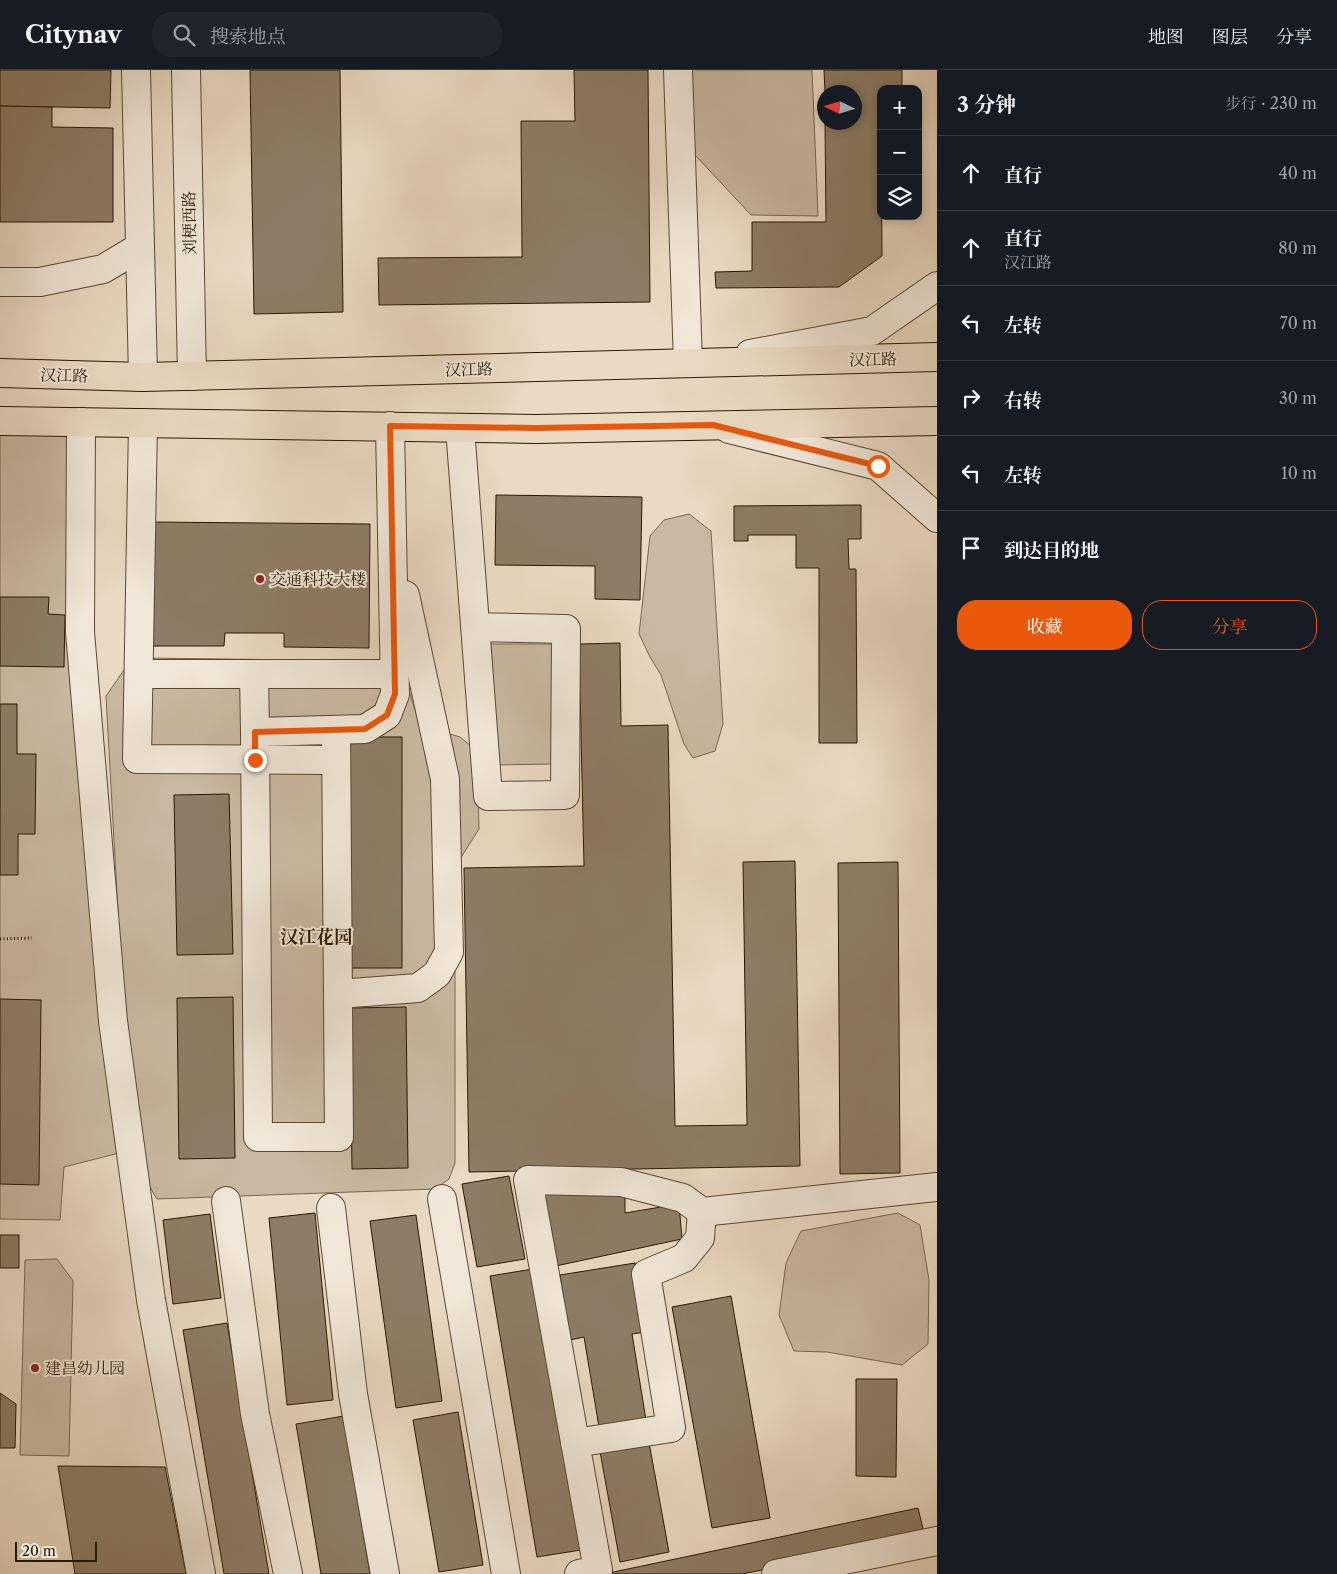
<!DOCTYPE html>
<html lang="zh">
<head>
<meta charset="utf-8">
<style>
	body { margin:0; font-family:"Libre Caslon Text","Noto Serif SC",serif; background:#20242c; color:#f1f3f6 }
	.controls { position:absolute; right:15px; top:15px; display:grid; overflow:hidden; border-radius:10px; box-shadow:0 2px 8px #0003 }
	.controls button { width:45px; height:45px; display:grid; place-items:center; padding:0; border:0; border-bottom:1px solid #363941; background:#171b24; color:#f1f3f6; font:25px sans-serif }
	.compass { position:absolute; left:817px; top:15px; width:45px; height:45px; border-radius:50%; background:#171b24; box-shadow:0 2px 8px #0003; rotate:274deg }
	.scale { position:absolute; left:15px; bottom:12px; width:82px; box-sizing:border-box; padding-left:5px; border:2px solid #291802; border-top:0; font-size:14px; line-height:18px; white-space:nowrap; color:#291802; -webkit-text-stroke:4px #f1e7d8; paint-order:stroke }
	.stop { position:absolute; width:15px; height:15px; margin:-11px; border:4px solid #ea580c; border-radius:50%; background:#fff }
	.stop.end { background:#ea580c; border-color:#fff; box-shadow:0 1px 5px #0008 }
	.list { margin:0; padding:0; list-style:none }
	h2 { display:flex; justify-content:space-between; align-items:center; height:65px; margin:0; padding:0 20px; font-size:21px }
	h2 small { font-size:16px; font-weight:400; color:#9ea1a6 }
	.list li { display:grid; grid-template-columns:32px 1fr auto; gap:15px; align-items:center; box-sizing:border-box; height:75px; padding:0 20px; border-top:1px solid #363941 }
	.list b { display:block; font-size:19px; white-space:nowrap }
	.list p { margin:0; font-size:16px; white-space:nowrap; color:#9ea1a6 }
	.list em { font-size:16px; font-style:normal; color:#9ea1a6 }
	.actions { display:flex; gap:10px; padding:15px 20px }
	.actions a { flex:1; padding:11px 0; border:1px solid #ea580c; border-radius:20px; text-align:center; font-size:18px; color:#ea580c }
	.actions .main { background:#ea580c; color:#fff }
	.icon { flex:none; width:28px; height:28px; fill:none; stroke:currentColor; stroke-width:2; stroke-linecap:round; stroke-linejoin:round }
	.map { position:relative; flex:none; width:937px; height:1504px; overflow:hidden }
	header { display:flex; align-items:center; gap:30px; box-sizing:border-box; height:70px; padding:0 25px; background:#171b24; border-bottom:1px solid #363941 }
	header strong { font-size:24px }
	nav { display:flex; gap:28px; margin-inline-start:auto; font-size:18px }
	.search { width:350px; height:45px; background:#20242c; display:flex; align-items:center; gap:12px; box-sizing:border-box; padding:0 18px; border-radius:20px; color:#9ea1a6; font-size:19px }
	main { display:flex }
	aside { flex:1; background:#171b24 }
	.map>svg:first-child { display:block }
	.green { fill:#c9b9a2; stroke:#796852 }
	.building { fill:#8d7d66; stroke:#291802 }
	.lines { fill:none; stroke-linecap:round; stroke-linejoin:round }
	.minor-casing { stroke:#594832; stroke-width:30 }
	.major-casing { stroke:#291802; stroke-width:30 }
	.path { stroke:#291802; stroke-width:3; stroke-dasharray:1 2.5; stroke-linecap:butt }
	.minor { stroke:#f1e7d8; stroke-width:28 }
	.major { stroke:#eadac3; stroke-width:28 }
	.route { stroke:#ea580c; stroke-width:6 }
	.poi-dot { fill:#8f2418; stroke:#f1e7d8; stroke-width:2 }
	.labels { text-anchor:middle; stroke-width:4; stroke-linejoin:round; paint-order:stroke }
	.street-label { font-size:16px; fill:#291802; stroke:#f1e7d8 }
	.poi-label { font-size:16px; fill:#291802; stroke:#f1e7d8; text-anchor:start }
	.neighbourhood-label { font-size:18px; font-weight:bold; fill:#291802; stroke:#f1e7d8 }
</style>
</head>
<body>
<header>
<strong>Citynav</strong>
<div class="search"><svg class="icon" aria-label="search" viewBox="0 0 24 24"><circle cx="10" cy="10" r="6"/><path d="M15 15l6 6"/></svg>搜索地点</div>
<nav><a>地图</a><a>图层</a><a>分享</a></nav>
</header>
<main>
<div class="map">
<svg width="937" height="1504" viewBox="0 0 937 1504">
	<rect width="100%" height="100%" fill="#eadac3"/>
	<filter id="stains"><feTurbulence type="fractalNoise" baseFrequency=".004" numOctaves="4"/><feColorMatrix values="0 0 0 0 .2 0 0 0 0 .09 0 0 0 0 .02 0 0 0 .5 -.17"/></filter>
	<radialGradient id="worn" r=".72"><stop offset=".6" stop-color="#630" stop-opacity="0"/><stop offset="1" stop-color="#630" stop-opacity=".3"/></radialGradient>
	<!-- green -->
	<g class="green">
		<path d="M 692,0 L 812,0 L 818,146 L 751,145 L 695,85 Z"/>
		<path d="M 0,351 L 81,352 L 80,562 L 131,1080 L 64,1097 L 60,1150 L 0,1149 Z"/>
		<path d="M 689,444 L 711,461 L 723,654 L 715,681 L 693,688 L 684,674 L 661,605 L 650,587 L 639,564 L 650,466 L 664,450 Z"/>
		<path d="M 487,574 L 553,574 L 552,694 L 497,695 Z"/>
		<path d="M 148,588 L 376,591 L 405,608 L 420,655 L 460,667 L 477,681 L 479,759 L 455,797 L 455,1093 L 449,1109 L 435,1119 L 157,1129 L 142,1104 L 123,933 L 106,626 L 126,597 Z"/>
		<path d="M 898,1143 L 920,1155 L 929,1210 L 928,1274 L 902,1295 L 827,1282 L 794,1281 L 779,1245 L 786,1193 L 801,1161 Z"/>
		<path d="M 57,1189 L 73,1211 L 69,1386 L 20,1385 L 25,1190 Z"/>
	</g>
	<!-- building -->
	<g class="building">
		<path d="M 0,0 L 111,0 L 110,38 L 0,36 Z"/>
		<path d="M 250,0 L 340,0 L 343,242 L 254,244 Z"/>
		<path d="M 574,0 L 648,0 L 650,232 L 379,235 L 378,188 L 522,187 L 521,51 L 575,51 Z"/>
		<path d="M 824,0 L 902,0 L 902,19 L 881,19 L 882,186 L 839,217 L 716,218 L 715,202 L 752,201 L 752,152 L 826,152 L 825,52 L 854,52 L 854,22 L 825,22 Z"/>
		<path d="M 0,36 L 52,37 L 52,57 L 113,58 L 113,152 L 0,152 Z"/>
		<path d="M 496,425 L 642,427 L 640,530 L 595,529 L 595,496 L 495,495 Z"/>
		<path d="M 861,435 L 861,469 L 848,469 L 849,499 L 856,499 L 857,673 L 819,673 L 819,498 L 796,498 L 796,465 L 748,465 L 748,471 L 734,471 L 734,436 Z"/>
		<path d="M 151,452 L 370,454 L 369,578 L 284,577 L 284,563 L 225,563 L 224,576 L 150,576 Z"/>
		<path d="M 0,527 L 49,527 L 48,544 L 65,545 L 64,597 L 0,596 Z"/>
		<path d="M 620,573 L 621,656 L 668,655 L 675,1056 L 747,1055 L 743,792 L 795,791 L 800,1096 L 469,1102 L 464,798 L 584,796 L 579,574 Z"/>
		<path d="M 0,634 L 17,634 L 17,684 L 36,684 L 35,764 L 18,764 L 18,805 L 0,805 Z"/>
		<rect x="349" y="667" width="53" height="231"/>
		<path d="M 229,724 L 233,884 L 177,885 L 174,725 Z"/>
		<path d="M 898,792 L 900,1103 L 840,1104 L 838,793 Z"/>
		<path d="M 233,927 L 235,1088 L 179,1089 L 177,928 Z"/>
		<path d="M 0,929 L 41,930 L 39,1115 L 0,1114 Z"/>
		<path d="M 406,937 L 408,1098 L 352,1099 L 350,938 Z"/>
		<path d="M 509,1106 L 525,1189 L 477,1197 L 462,1114 Z"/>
		<path d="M 541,1122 L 625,1124 L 625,1143 L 679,1134 L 682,1169 L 551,1197 Z"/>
		<path d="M 315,1143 L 333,1330 L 287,1335 L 269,1148 Z"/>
		<path d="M 210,1144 L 221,1228 L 173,1234 L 163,1150 Z"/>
		<path d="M 416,1145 L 442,1331 L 396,1338 L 370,1151 Z"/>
		<rect x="0" y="1165" width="19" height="33"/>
		<path d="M 635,1193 L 646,1262 L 632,1264 L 646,1350 L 599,1357 L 584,1267 L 570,1270 L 560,1205 Z"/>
		<path d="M 533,1199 L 581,1480 L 537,1487 L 490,1206 Z"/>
		<path d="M 731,1226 L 770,1448 L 712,1458 L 672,1237 Z"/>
		<path d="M 227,1253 L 269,1504 L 224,1504 L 183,1260 Z"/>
		<path d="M 856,1309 L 897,1309 L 896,1407 L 856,1406 Z"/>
		<path d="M 0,1323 L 16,1334 L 15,1378 L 0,1378 Z"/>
		<path d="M 458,1342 L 483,1495 L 439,1502 L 413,1350 Z"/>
		<path d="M 344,1346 L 370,1504 L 321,1504 L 296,1354 Z"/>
		<path d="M 648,1367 L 669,1482 L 620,1492 L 599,1376 Z"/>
		<path d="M 58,1396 L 165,1397 L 186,1504 L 75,1504 Z"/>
		<path d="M 918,1438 L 925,1467 L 742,1504 L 604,1504 Z"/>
	</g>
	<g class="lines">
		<!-- minor casing -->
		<g class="minor-casing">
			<g id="minor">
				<path d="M 136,0 L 143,307"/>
				<path d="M 186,0 L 192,306"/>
				<path d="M 678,0 L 688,293"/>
				<path d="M 0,212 L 40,212 L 103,199 L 140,177"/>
				<path d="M 750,284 L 872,261 L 937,216"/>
				<path d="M 81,352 L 80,562 L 113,951 L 151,1230 L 201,1504"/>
				<path d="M 143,353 L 137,689 L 336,690"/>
				<path d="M 460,358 L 488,726 L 565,725 L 566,559 L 475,557"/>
				<path d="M 729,359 L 878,396 L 937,448"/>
				<path d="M 139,604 L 394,604"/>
				<path d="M 254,604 L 255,662"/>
				<path d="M 336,660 L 339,1067 L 258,1067 L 255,662 L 365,659 L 387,645 L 395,624 L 390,356"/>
				<path d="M 338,924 L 418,918 L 437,904 L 449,882 L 445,709 L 405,525"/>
				<path d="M 442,1129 L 506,1504"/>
				<path d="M 226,1131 L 255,1344 L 288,1504"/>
				<path d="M 331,1138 L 353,1324 L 385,1504"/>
				<path d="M 575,1373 L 671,1358 L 646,1204 L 684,1188 L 700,1168 L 702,1142"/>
				<path d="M 579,1504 L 598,1500 L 528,1110 L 621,1112 L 683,1128 L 702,1142 L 937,1117"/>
				<path d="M 776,1504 L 937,1471"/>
			</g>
		</g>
		<!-- major casing -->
		<g class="major-casing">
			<g id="major">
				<path d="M 0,303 L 143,307 L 937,287"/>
				<path d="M 0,351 L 536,359 L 937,351"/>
			</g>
		</g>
		<!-- path -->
		<path class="path" d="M 0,869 L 32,868"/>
		<!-- minor -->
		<use href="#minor" class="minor"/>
		<!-- major -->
		<use href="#major" class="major"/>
	</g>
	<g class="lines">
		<!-- route -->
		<path class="route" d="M 255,690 L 255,662 L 365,659 L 387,645 L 395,624 L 390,356 L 536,358 L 713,355 L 878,396"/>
	</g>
	<!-- markers -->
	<g class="poi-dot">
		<circle cx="260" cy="509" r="5"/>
		<circle cx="35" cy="1298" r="5"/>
	</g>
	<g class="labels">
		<!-- street labels -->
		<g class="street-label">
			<text transform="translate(189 153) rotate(-91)" y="6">刘梗西路</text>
			<text transform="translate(873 289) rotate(-1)" y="6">汉江路</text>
			<text transform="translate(469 299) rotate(-1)" y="6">汉江路</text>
			<text transform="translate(64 305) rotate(1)" y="6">汉江路</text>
		</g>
		<!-- poi labels -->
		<g class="poi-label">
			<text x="270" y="515">交通科技大楼</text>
			<text x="45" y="1304">建昌幼儿园</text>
		</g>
		<!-- neighbourhood labels -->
		<g class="neighbourhood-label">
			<text x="316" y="873">汉江花园</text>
		</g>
	</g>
	<rect width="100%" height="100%" filter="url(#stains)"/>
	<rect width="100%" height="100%" fill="url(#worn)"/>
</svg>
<div class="controls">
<button>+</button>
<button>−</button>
<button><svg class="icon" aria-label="layers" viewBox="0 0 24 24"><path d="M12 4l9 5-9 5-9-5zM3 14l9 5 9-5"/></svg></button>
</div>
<svg class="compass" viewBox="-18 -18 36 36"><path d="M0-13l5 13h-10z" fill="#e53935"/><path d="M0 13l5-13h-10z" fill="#9ea1a6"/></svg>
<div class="scale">20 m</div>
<div class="stop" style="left:878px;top:396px"></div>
<div class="stop end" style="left:255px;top:690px"></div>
</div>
<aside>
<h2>3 分钟<small>步行 · 230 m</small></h2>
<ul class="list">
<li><svg class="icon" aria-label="ahead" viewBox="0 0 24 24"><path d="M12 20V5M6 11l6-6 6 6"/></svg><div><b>直行</b></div><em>40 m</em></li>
<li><svg class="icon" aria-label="ahead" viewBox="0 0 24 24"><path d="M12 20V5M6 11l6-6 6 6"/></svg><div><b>直行</b><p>汉江路</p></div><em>80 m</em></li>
<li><svg class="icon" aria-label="left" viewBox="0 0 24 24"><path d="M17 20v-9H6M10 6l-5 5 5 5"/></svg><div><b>左转</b></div><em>70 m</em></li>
<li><svg class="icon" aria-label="right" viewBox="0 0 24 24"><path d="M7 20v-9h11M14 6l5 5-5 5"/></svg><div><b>右转</b></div><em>30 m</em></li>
<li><svg class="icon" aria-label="left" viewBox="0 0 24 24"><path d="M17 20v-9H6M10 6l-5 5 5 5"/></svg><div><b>左转</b></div><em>10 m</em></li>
<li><svg class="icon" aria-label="arrive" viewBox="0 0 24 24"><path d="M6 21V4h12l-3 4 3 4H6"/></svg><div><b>到达目的地</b></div></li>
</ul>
<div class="actions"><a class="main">收藏</a><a>分享</a></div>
</aside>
</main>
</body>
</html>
